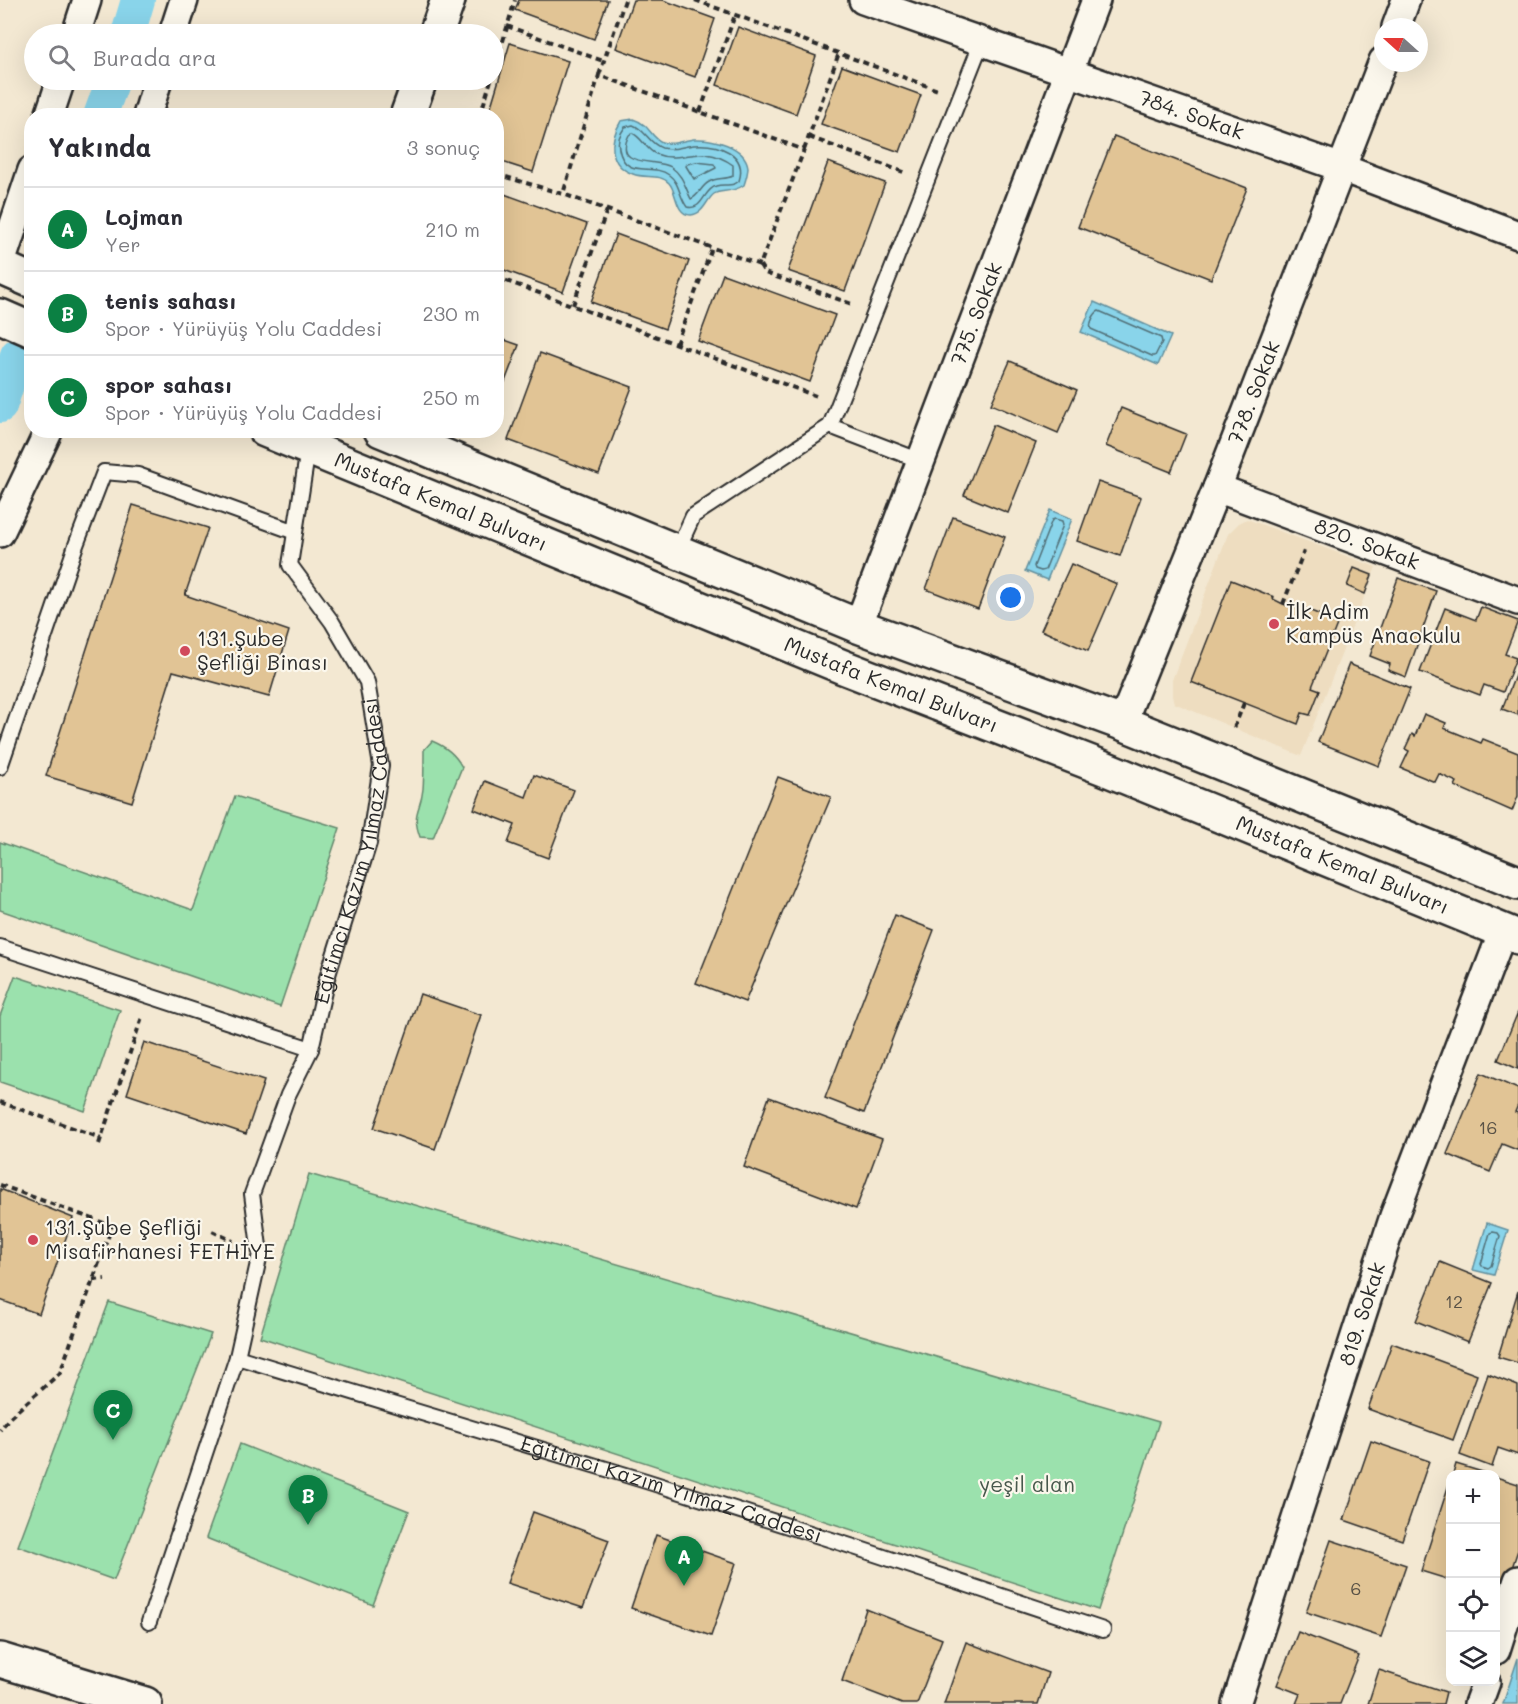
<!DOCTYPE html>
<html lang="tr">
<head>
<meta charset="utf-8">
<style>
	body { margin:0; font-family:Mali,sans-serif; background:#f2f2f3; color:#2b2b33 }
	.controls { position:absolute; right:18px; bottom:18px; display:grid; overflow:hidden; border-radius:12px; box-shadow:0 6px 24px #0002 }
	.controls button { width:54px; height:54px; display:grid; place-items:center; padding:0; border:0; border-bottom:2px solid #e1e1e2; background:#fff; color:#2b2b33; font:30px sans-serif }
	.compass { position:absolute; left:1374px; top:18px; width:54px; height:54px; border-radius:50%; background:#fff; box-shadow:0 6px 24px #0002; rotate:291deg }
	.you { position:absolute; left:1011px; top:598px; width:21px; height:21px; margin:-15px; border:4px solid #fff; border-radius:50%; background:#1a73e8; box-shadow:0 0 0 9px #1a73e833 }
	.badge { display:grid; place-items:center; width:39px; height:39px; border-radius:50%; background:#0b8043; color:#fff; font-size:20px; font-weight:700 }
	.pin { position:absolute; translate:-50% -50px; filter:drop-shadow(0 2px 3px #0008) }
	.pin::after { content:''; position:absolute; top:32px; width:21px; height:18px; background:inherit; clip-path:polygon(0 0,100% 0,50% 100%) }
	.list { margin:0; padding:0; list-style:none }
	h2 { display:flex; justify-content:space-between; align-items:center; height:78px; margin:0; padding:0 24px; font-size:26px }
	h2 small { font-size:20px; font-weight:400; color:#7c7c81 }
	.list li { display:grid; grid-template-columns:39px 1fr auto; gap:18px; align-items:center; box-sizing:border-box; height:84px; padding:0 24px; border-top:2px solid #e1e1e2 }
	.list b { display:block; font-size:22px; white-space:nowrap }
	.list p { margin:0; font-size:20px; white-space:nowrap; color:#7c7c81 }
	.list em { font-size:20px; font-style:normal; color:#7c7c81 }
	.icon { flex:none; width:33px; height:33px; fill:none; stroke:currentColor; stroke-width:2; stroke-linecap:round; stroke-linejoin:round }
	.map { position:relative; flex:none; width:1518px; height:1704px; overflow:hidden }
	.search { position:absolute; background:#fff; box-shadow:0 6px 24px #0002; left:24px; top:24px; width:480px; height:66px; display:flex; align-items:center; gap:15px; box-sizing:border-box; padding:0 21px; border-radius:33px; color:#7c7c81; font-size:22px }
	.panel { position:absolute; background:#fff; box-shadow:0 6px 24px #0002; left:24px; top:108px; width:480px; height:330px; border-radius:24px }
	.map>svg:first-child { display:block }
	.built { fill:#eeddc0 }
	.green { fill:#9be1ad; stroke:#63866c; stroke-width:1.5 }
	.water { fill:#89d4ea; stroke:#63909e; stroke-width:1.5 }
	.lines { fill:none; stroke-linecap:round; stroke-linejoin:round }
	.shore { stroke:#516f77; stroke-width:1.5 }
	.canal { stroke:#89d4ea; stroke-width:34 }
	.building { fill:#e1c495; stroke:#2b2b2b; stroke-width:1.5 }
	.lane-casing { stroke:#2b2b2b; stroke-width:18 }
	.street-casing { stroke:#2b2b2b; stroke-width:32 }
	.secondary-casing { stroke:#2b2b2b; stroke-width:38 }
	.path { stroke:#2b2b2b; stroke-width:4; stroke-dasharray:6 4.5; stroke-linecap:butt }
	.lane { stroke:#fbf7ec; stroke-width:14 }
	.street { stroke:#fbf7ec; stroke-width:27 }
	.secondary { stroke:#fbf7ec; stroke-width:33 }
	.poi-dot { fill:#d1495b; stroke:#fbf7ec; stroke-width:2 }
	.labels { text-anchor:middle; stroke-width:4.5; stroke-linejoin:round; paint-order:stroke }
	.number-label { font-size:18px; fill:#585146 }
	.street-label { font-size:21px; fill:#2b2b2b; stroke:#fbf7ec }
	.poi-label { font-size:21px; fill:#2b2b2b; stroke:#fbf7ec; text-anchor:start }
	.park-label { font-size:21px; fill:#47584c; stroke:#fbf7ec }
</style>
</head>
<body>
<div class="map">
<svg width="1518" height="1704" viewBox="0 0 1518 1704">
	<rect width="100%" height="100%" fill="#f3e8d2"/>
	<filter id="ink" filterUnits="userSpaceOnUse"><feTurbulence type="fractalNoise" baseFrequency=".0167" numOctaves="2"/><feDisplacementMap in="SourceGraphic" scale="12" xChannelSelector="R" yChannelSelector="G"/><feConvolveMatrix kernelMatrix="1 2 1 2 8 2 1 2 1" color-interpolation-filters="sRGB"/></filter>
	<g filter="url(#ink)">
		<!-- built -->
		<path class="built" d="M 1247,519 L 1376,567 L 1301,756 L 1174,703 L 1172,696 L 1172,680 L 1228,534 L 1239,523 Z"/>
		<!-- green -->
		<g class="green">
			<path d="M 432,741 C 446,747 455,754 462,767 L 433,838 L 420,837 C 411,812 421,811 423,789 C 424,776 424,763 424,750 Z"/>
			<path d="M 235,796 L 340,828 L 280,1007 L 0,910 L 0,842 L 193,910 Z"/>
			<path d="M 15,976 L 120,1010 L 85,1111 L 0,1082 L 0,1016 Z"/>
			<path d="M 309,1174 L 1159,1422 L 1098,1610 L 260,1337 Z"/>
			<path d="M 109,1302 L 211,1334 L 114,1580 L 18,1546 Z"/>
			<path d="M 240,1444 L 409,1511 L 373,1605 L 206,1538 Z"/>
		</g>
		<!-- water -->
		<g class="water">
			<path d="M 633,119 C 651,125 649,136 662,142 C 672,146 684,140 694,139 C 712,138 745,146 748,167 C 748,173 746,179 744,185 C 731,194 721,189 714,194 C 706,200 704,214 691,215 C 675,215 677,191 669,183 C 660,173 645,179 633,174 C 608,165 609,141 621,121 Z"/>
			<path d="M 1094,302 L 1171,336 L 1158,365 L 1081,332 Z"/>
			<path d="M 1050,510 L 1072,519 L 1047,580 L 1025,571 Z"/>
			<path d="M 1487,1223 L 1508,1230 L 1494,1275 L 1473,1270 Z"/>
			<path d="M 1518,1658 L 1518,1704 L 1503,1704 Z"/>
		</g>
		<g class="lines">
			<!-- shore -->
			<g class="shore">
				<path d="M 633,125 C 645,129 649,144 662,148 C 673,151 683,146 694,145 C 717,143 748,153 739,181 C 731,188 725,183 716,186 C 703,190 703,211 687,207 C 679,197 680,183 669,175 C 652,162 625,180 619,149 C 617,140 620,134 625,127 Z"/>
				<path d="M 632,133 C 642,137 646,150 656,154 C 682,165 700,141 733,165 L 733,176 C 725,180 717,177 709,182 C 701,186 699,196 691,199 C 685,187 683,175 671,167 C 658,158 612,169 629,135 Z"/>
				<path d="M 696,162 L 714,164 L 716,168 L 694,179 L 686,166 L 687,164 Z"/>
				<path d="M 1099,311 L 1161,338 L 1162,342 L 1155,356 L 1152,356 L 1091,329 C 1089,324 1094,313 1099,311 Z"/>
				<path d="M 1055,519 L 1062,521 L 1063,525 L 1045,570 L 1041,571 L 1035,569 L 1034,566 L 1052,520 Z"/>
				<path d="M 1493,1232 L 1498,1233 L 1500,1236 L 1491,1266 L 1488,1268 L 1482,1266 L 1481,1264 L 1490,1233 Z"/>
			</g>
			<!-- canal -->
			<g class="canal">
				<path d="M 128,34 L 138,0"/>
				<path d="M 100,116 L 113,80"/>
				<path d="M 0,406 L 17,355"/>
			</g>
		</g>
		<!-- building -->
		<g class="building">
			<path d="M 519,0 L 608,0 L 594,39 L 515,10 Z"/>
			<path d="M 633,0 L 663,0 L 715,19 L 695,77 L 616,48 Z"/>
			<path d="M 738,27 L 816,56 L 796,114 L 717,85 Z"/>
			<path d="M 510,43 L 568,61 L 533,172 L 496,160 L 496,116 L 488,116 Z"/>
			<path d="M 842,66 L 921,95 L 900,152 L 821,124 Z"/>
			<path d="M 1114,136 L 1247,188 L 1211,279 L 1078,227 Z"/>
			<path d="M 828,162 L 885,183 L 845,291 L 788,271 Z"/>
			<path d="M 496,191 L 587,224 L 563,292 L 496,267 Z"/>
			<path d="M 616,234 L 689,261 L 665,329 L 591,302 Z"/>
			<path d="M 723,274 L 835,315 L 810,382 L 698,341 Z"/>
			<path d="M 496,337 L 519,345 L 496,405 Z"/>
			<path d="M 540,353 L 632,387 L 599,474 L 508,440 Z"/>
			<path d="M 1010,361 L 1077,390 L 1058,433 L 991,404 Z"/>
			<path d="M 1121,408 L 1186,434 L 1171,472 L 1106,446 Z"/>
			<path d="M 993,425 L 1036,443 L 1008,513 L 964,495 Z"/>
			<path d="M 1098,482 L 1141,497 L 1120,556 L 1077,541 Z"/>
			<path d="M 133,505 L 208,528 L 185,595 L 289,631 L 269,697 L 173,671 L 132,802 L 46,776 Z"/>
			<path d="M 953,517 L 1005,537 L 978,609 L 926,589 Z"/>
			<path d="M 1071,564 L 1117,584 L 1088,651 L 1041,630 Z"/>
			<path d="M 1354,568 L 1372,575 L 1365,594 L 1347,586 Z"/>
			<path d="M 1398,578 L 1436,591 L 1406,677 L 1388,670 L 1390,664 L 1370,656 Z"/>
			<path d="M 1231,580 L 1274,597 L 1273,599 L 1283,604 L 1295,608 L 1296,605 L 1338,622 L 1312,687 L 1320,690 L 1310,715 L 1302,713 L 1298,724 L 1191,682 Z"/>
			<path d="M 1481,607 L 1518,621 L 1505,654 L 1516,658 L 1503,692 L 1484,685 L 1480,695 L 1420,672 L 1445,608 L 1476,620 Z"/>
			<path d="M 1349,664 L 1410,689 L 1379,766 L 1318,742 Z"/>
			<path d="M 1518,668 L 1518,715 L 1502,709 Z"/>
			<path d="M 1424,714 L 1446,723 L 1444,728 L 1481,743 L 1483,739 L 1518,753 L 1518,796 L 1512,811 L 1455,786 L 1457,782 L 1439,774 L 1435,782 L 1401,768 L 1409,751 L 1405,749 L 1412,734 L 1415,736 Z"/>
			<path d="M 534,775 L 574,790 L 548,858 L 508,843 L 515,825 L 474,809 L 485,781 L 526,797 Z"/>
			<path d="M 778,777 L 831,797 L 745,1002 L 696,983 Z"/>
			<path d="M 895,915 L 934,930 L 864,1113 L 825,1098 Z"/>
			<path d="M 420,994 L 481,1015 L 435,1149 L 374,1128 Z"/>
			<path d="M 1518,1012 L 1518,1069 L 1498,1060 Z"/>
			<path d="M 144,1042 L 264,1081 L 246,1134 L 127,1094 Z"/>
			<path d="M 1481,1073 L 1518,1089 L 1518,1105 L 1515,1112 L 1518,1113 L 1518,1148 L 1517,1150 L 1502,1144 L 1490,1172 L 1447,1154 Z"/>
			<path d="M 769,1097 L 882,1139 L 856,1209 L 744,1167 Z"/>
			<path d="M 0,1189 L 73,1218 L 39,1314 L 0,1300 Z"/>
			<path d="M 1440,1262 L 1492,1283 L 1468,1342 L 1416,1321 Z"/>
			<path d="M 1518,1291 L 1518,1363 L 1498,1357 Z"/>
			<path d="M 1392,1343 L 1477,1375 L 1453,1440 L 1368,1409 Z"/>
			<path d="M 1488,1374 L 1518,1386 L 1518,1455 L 1498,1448 L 1492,1467 L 1460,1455 Z"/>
			<path d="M 1371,1441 L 1429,1461 L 1402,1540 L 1344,1520 Z"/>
			<path d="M 1456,1464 L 1489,1474 L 1453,1474 Z"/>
			<path d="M 1496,1477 L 1518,1484 L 1518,1550 L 1502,1597 L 1496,1595 Z"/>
			<path d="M 1450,1481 L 1450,1580 L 1421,1571 Z"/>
			<path d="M 533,1512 L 609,1540 L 583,1608 L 507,1583 Z"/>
			<path d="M 656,1535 L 736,1563 L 711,1636 L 631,1608 Z"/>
			<path d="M 1331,1540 L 1406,1565 L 1381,1637 L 1306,1612 Z"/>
			<path d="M 866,1609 L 942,1639 L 917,1704 L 902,1704 L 842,1681 Z"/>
			<path d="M 1298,1632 L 1359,1656 L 1340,1704 L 1296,1704 L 1300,1694 L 1277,1685 Z"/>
			<path d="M 966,1642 L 1048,1673 L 1038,1704 L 944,1704 Z"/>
			<path d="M 1379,1670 L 1446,1692 L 1443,1704 L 1368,1704 Z"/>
		</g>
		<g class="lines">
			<!-- lane casing -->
			<g class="lane-casing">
				<g id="lane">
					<path d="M 830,426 L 921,461"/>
					<path d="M 677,551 L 693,516 L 830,426 L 982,41"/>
					<path d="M 0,767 L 76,545 L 104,472 L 138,475 L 295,532"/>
					<path d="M 0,947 L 311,1049"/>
					<path id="s1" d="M 237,1357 L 646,1481 L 857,1548 L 1103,1630"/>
					<path id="s2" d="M 149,1622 L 237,1357 L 260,1254 L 252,1194 L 288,1095 L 311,1049 L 327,978 L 369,843 L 381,766 L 367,682 L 332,622 L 290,565 L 308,449"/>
				</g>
			</g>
			<!-- street casing -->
			<g class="street-casing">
				<g id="street">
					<path id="s3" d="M 863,0 L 1342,168 L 1518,235"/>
					<path d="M 1396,27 L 1406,0"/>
					<path d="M 76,34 L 87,0"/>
					<path d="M 173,34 L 184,0"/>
					<path d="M 49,116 L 61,80"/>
					<path d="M 147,116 L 158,80"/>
					<path d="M 0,266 L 32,170"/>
					<path id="s4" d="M 1217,488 L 1518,601"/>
					<path d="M 0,533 L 49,430"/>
					<path id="s5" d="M 858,626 L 1096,0"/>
					<path id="s6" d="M 1122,723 L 1217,488 L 1383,61"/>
					<path d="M 1496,1650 L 1518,1580"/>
					<path id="s7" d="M 1236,1704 L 1394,1216 L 1503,931"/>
					<path d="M 1478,1704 L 1486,1682"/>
				</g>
			</g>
			<!-- secondary casing -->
			<g class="secondary-casing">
				<g id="secondary">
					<path d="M 436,34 L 448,0"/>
					<path d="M 407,116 L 420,80"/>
					<path d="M 0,267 L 32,281"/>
					<path d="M 0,316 L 32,330"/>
					<path id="s8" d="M 265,430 L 843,667 L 1104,768 L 1518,937"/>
					<path d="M 381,430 L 858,626 L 1122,723 L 1518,883"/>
					<path d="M 0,1660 L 145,1704"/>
				</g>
			</g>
			<!-- path -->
			<g class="path">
				<path d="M 695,0 L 938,90"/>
				<path d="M 507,26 L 603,61"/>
				<path d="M 494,72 L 515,0"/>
				<path d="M 599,75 L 625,0"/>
				<path d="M 700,112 L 735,15"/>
				<path d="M 480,116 L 491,80"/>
				<path d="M 809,137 L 906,173"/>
				<path d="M 804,150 L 839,53"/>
				<path d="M 496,174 L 563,194 L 760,265 L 804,150 L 599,75 L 563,194"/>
				<path d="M 760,265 L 765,273 L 852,304"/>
				<path d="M 496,277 L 816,396"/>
				<path d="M 573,305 L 607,210"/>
				<path d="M 676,344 L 712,248"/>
				<path d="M 1283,604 L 1304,551"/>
				<path d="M 1234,728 L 1244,703"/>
				<path d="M 0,1102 L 101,1138"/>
				<path d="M 99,1144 L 142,1017"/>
				<path d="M 0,1185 L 112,1226 L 60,1373 L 9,1418 L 0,1430"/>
				<path d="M 212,1231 L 233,1241"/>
				<path d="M 93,1280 L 105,1279"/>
			</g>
			<!-- lane -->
			<use href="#lane" class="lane"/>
			<!-- street -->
			<use href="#street" class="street"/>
			<!-- secondary -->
			<use href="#secondary" class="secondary"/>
		</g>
	</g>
	<!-- markers -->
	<g class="poi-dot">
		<circle cx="1274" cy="624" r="6"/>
		<circle cx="185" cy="651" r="6"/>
		<circle cx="33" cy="1240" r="6"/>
	</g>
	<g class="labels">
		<!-- number labels -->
		<g class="number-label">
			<text x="1488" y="1134">16</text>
			<text x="1454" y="1308">12</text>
			<text x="1356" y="1595">6</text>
		</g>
		<!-- street labels -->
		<g class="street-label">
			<text dy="7" stroke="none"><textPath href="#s3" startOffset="348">784. Sokak</textPath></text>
			<text dy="7" stroke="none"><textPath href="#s5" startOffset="334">775. Sokak</textPath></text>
			<text dy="7" stroke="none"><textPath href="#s6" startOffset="356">778. Sokak</textPath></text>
			<text dy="7" stroke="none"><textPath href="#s8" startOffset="190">Mustafa Kemal Bulvarı</textPath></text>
			<text dy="7" stroke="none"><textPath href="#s4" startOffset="160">820. Sokak</textPath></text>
			<text dy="7" stroke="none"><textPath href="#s8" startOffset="676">Mustafa Kemal Bulvarı</textPath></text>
			<text dy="7" stroke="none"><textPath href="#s2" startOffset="806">Eğitimci Kazım Yılmaz Caddesi</textPath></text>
			<text dy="7" stroke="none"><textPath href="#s8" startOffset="1162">Mustafa Kemal Bulvarı</textPath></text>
			<text dy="7" stroke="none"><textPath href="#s7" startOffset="410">819. Sokak</textPath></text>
			<text dy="7" stroke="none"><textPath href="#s1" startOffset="454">Eğitimci Kazım Yılmaz Caddesi</textPath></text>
		</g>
		<!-- poi labels -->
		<g class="poi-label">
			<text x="1286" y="619">İlk Adim<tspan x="1286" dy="24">Kampüs Anaokulu</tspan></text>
			<text x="197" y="646">131.Şube<tspan x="197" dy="24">Şefliği Binası</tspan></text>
			<text x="45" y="1235">131.Şube Şefliği<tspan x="45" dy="24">Misafirhanesi FETHİYE</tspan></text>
		</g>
		<!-- park labels -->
		<g class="park-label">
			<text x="1027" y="1492">yeşil alan</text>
		</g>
	</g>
</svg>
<div class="controls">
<button>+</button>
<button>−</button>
<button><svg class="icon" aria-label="locate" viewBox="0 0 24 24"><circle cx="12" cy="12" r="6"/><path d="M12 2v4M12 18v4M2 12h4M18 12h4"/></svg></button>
<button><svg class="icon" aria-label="layers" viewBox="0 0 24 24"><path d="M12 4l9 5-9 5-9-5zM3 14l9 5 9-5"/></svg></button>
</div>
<svg class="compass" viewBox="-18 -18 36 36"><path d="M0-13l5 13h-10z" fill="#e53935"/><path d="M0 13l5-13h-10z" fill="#7c7c81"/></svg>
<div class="you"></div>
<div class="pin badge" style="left:684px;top:1586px">A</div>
<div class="pin badge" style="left:308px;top:1525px">B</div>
<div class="pin badge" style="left:113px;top:1440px">C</div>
<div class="search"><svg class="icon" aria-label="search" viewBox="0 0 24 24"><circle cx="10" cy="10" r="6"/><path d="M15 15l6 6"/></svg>Burada ara</div>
<section class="panel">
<h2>Yakında<small>3 sonuç</small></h2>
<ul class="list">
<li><span class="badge">A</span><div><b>Lojman</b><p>Yer</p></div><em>210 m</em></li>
<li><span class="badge">B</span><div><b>tenis sahası</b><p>Spor · Yürüyüş Yolu Caddesi</p></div><em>230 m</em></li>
<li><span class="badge">C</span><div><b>spor sahası</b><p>Spor · Yürüyüş Yolu Caddesi</p></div><em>250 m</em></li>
</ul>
</section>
</div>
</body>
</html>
